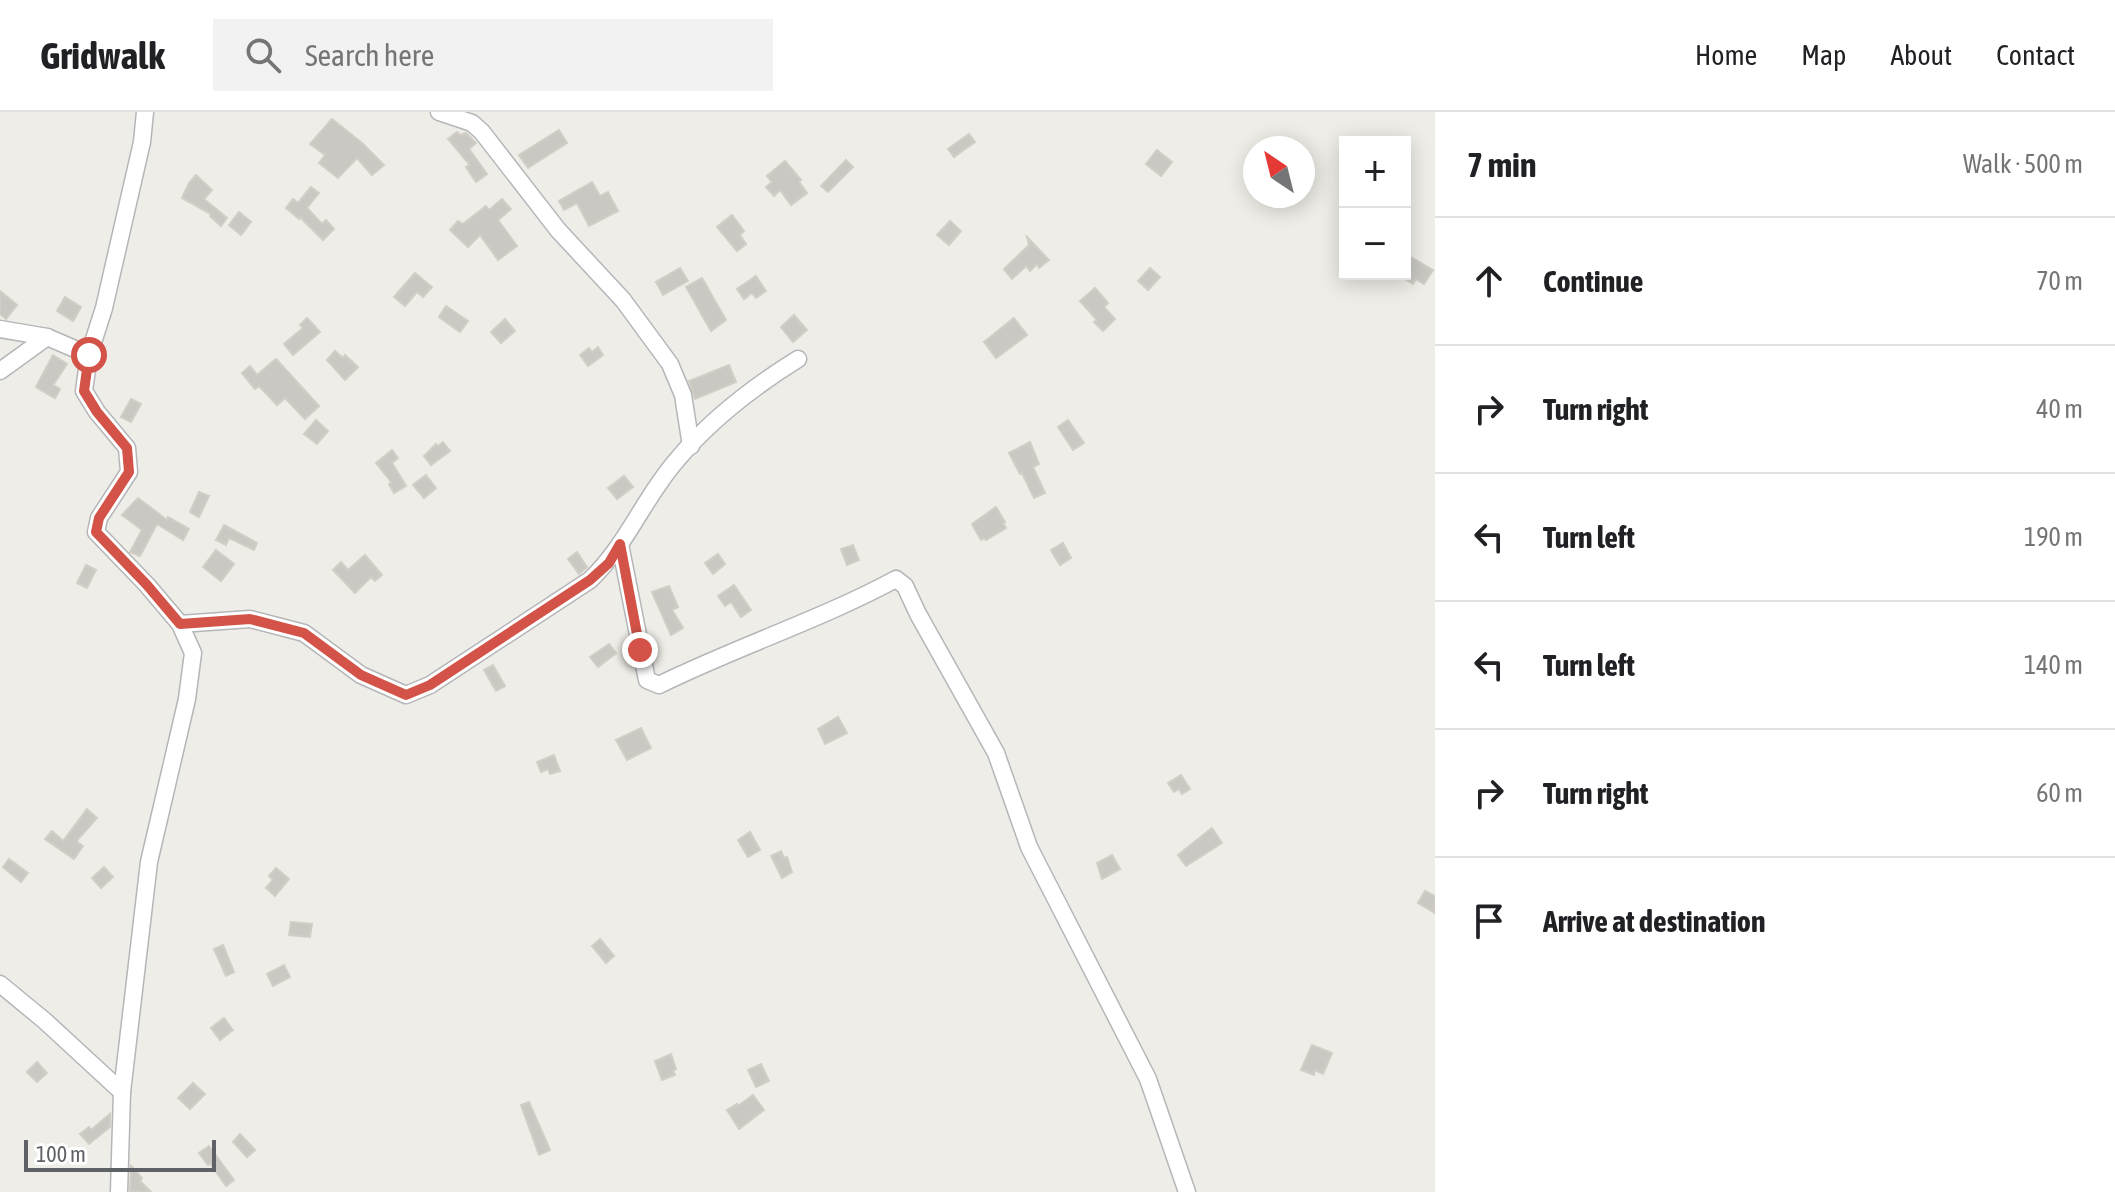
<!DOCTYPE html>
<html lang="en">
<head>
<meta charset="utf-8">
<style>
	body { margin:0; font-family:"Asap Condensed",sans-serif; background:#f2f2f2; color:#202124 }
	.controls { position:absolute; right:24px; top:24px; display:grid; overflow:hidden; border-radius:0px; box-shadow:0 4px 20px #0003 }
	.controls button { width:72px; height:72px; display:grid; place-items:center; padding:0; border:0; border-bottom:2px solid #e0e0e0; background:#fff; color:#202124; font:40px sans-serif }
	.compass { position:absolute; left:1243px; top:24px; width:72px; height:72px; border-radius:50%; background:#fff; box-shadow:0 4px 20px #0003; rotate:325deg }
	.scale { position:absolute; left:24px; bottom:20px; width:192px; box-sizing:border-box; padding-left:8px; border:4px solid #5e6165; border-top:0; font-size:22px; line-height:28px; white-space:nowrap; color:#5e6165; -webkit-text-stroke:6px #fff; paint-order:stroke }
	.stop { position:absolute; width:24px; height:24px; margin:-18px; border:6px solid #d35348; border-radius:50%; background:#fff }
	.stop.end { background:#d35348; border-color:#fff; box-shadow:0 2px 8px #0008 }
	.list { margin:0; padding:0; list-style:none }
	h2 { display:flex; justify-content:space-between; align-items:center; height:104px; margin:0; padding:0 32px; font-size:34px }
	h2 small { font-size:26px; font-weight:400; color:#757577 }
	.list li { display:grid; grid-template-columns:52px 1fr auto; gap:24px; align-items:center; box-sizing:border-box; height:128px; padding:0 32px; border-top:2px solid #e0e0e0 }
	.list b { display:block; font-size:30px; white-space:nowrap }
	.list em { font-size:26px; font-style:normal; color:#757577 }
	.icon { flex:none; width:44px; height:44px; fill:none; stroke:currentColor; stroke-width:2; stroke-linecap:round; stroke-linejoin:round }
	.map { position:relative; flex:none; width:1435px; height:1080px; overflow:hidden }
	header { display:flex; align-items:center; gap:48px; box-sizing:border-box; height:112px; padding:0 40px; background:#fff; border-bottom:2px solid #e0e0e0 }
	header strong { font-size:38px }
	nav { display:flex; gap:44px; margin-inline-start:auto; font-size:28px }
	.search { width:560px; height:72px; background:#f2f2f2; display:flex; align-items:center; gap:20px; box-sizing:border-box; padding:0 28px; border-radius:0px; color:#757577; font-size:30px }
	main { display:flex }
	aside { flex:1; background:#fff }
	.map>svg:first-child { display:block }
	.building { fill:#cac8c3; stroke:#d2cec6; stroke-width:2 }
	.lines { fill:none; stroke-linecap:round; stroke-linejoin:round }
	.street-casing { stroke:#b4b6b9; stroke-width:19 }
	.street { stroke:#fff; stroke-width:16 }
	.route { stroke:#d35348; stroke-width:10 }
</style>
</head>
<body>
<header>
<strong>Gridwalk</strong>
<div class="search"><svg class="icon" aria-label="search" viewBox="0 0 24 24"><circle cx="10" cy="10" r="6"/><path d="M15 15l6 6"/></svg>Search here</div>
<nav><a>Home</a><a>Map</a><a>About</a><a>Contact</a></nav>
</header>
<main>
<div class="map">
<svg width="1435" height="1080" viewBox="0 0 1435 1080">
	<rect width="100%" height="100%" fill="#eeede7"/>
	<!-- building -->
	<g class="building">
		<path d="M 332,7 L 362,31 L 384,53 L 372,63 L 357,46 L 338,66 L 319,51 L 325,43 L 310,32 Z"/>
		<path d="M 559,18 L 567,31 L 528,56 L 519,43 Z"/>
		<path d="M 457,20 L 460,23 L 466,21 L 476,31 L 469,37 L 487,62 L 476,70 L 466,55 L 470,53 L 448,27 Z"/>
		<path d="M 969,22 L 975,30 L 954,45 L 948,37 Z"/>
		<path d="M 1157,38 L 1172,50 L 1161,64 L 1146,52 Z"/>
		<path d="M 846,48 L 853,55 L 828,80 L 821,74 Z"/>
		<path d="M 785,49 L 801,68 L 799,70 L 807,81 L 791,93 L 780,78 L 774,84 L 766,75 L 772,70 L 767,64 Z"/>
		<path d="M 196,63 L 212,78 L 204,87 L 227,106 L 221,114 L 210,104 L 211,102 L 182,86 L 189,71 Z"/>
		<path d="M 592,70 L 600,84 L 608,80 L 618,99 L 589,114 L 577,91 L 564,98 L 559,89 Z"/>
		<path d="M 311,75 L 319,81 L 307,96 L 322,112 L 326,108 L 334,117 L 323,128 L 300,105 L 299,107 L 286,96 L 293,87 L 298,91 Z"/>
		<path d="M 502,87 L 511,97 L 498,108 L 517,134 L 498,148 L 480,123 L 468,135 L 450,118 L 458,109 L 463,112 L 486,94 L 489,98 Z"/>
		<path d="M 239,100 L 251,110 L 241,123 L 229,113 Z"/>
		<path d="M 732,103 L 744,119 L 740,123 L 746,132 L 737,139 L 717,115 Z"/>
		<path d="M 950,109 L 961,119 L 949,133 L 937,123 Z"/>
		<path d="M 1027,125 L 1049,148 L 1039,156 L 1037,152 L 1030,159 L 1026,154 L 1012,167 L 1004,157 L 1029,133 Z"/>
		<path d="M 1409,144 L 1433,158 L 1424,172 L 1416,167 L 1413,172 L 1405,167 L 1405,150 Z"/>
		<path d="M 680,156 L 688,169 L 663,183 L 656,170 Z"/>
		<path d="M 1150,156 L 1160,165 L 1148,178 L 1138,169 Z"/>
		<path d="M 415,161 L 432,175 L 423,185 L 417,180 L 405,194 L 394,185 Z"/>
		<path d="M 756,164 L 766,179 L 756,186 L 752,181 L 744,187 L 737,177 Z"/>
		<path d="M 702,166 L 726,208 L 711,219 L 686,175 Z"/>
		<path d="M 1095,176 L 1108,191 L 1104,195 L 1115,207 L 1103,219 L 1094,210 L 1097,208 L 1080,189 Z"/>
		<path d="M 0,179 L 17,193 L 6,207 L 0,202 Z"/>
		<path d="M 65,185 L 81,195 L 73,209 L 57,199 Z"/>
		<path d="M 446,194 L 468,209 L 460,220 L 439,205 Z"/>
		<path d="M 794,203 L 807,218 L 793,230 L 781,215 Z"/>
		<path d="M 307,206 L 320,220 L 293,243 L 284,232 L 303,216 L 300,213 Z"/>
		<path d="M 1014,206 L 1027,223 L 996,246 L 984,230 Z"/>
		<path d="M 505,207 L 515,219 L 501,231 L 491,220 Z"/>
		<path d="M 598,235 L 603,243 L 588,254 L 580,243 L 589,236 L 592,240 Z"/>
		<path d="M 335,239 L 343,246 L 345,243 L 358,255 L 345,268 L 327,248 Z"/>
		<path d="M 53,243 L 67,252 L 53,273 L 60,277 L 55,286 L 36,275 Z"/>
		<path d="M 276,247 L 319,294 L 305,307 L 285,286 L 277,293 L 259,274 L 255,277 L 242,261 L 250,254 L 257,263 Z"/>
		<path d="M 729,253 L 736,270 L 695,287 L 689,269 Z"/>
		<path d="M 131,287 L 141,292 L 131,310 L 121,305 Z"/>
		<path d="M 316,308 L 328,319 L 317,332 L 304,322 Z"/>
		<path d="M 1068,308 L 1084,331 L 1073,338 L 1058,315 Z"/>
		<path d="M 443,330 L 450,339 L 431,353 L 424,344 L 436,332 L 438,334 Z"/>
		<path d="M 1030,330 L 1039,352 L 1033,355 L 1045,381 L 1034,386 L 1022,361 L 1020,362 L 1009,341 Z"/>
		<path d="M 392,338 L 398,346 L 392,351 L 406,374 L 394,381 L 389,372 L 392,371 L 376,351 Z"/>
		<path d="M 426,363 L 436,376 L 424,386 L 413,373 Z"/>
		<path d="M 624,364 L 633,375 L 617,387 L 608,376 Z"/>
		<path d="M 199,380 L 209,384 L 199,405 L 190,400 Z"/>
		<path d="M 138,386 L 167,408 L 168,405 L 189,417 L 183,428 L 157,412 L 140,444 L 130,440 L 142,418 L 122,403 Z"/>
		<path d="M 996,395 L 1005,410 L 1003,411 L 1006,416 L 986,428 L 984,426 L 981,428 L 972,412 Z"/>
		<path d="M 224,413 L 257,431 L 254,438 L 229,426 L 226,433 L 216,428 Z"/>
		<path d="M 1063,431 L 1071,446 L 1060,453 L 1051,438 Z"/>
		<path d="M 853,433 L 859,448 L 847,453 L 841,437 Z"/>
		<path d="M 216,438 L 234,452 L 221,469 L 203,455 Z"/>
		<path d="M 577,440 L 587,455 L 579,462 L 568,447 Z"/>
		<path d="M 718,442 L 725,452 L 713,462 L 705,451 Z"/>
		<path d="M 365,443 L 382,463 L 375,469 L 371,465 L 355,481 L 333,458 L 341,450 L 348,458 Z"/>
		<path d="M 86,453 L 96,458 L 87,476 L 77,471 Z"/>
		<path d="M 734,473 L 751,498 L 741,505 L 731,490 L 725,494 L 718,484 Z"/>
		<path d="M 669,474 L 678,495 L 672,498 L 683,516 L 671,523 L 652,480 Z"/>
		<path d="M 609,532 L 616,541 L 598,555 L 590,545 Z"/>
		<path d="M 493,553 L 505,574 L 496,579 L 484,558 Z"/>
		<path d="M 838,605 L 847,621 L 825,632 L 818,617 Z"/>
		<path d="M 641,616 L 651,636 L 627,648 L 616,628 Z"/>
		<path d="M 554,643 L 560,659 L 550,662 L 548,657 L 541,660 L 537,650 Z"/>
		<path d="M 1181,663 L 1190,677 L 1182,682 L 1179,677 L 1174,680 L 1168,671 Z"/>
		<path d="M 87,697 L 97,706 L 78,727 L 77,730 L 83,734 L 74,747 L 45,727 L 52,719 L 63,729 Z"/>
		<path d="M 1212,716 L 1222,731 L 1186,754 L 1178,743 Z"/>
		<path d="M 750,720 L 760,738 L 748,745 L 738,728 Z"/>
		<path d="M 781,739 L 784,746 L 787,745 L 792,760 L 782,766 L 771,744 Z"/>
		<path d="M 1112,743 L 1120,757 L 1102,767 L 1097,751 Z"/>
		<path d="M 9,747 L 28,761 L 21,770 L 3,755 Z"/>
		<path d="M 104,755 L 113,765 L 101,776 L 92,766 Z"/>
		<path d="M 276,756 L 289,767 L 275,784 L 266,776 L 273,768 L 269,764 Z"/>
		<path d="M 1425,779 L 1435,784 L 1435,801 L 1418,791 Z"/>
		<path d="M 291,810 L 312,812 L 310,825 L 289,823 Z"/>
		<path d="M 600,827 L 614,844 L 606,851 L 592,834 Z"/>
		<path d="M 223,833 L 234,860 L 226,864 L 214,837 Z"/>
		<path d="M 284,853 L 290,865 L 273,874 L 267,862 Z"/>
		<path d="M 224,906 L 233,918 L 220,928 L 211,916 Z"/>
		<path d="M 1312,933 L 1332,941 L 1323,962 L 1315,958 L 1314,963 L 1301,958 Z"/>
		<path d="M 671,942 L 676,957 L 673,959 L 675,963 L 662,968 L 655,949 Z"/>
		<path d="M 37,950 L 47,961 L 37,970 L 27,960 Z"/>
		<path d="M 761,952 L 769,969 L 756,975 L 748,958 Z"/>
		<path d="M 193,971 L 205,982 L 190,997 L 178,986 Z"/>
		<path d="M 753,983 L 764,998 L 739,1017 L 727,998 L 737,992 L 738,994 Z"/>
		<path d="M 529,990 L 550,1038 L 539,1043 L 521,993 Z"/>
		<path d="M 110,1002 L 110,1015 L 89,1032 L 80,1022 L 89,1015 L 91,1018 Z"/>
		<path d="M 240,1022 L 255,1038 L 247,1045 L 233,1030 Z"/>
		<path d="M 209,1034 L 234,1068 L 226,1074 L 210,1051 L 208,1053 L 199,1041 Z"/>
		<path d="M 131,1054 L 142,1066 L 140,1069 L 151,1080 L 130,1079 Z"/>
	</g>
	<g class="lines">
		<!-- street casing -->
		<g class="street-casing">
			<g id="street">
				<path d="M 439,0 L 472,11 L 482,20 L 558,118 L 623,188 L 670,252 L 683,283 L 691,334"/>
				<path d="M 0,217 L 47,225 L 89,243"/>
				<path d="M 0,259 L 47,225"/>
				<path d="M 620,432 L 647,568 L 659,573 C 736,535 820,508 896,467 L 905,474 L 918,502 L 996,641 L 1029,735 L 1148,967 L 1187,1080"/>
				<path d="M 180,512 L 250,507 L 304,521 L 361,563 L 406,583 L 430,573 L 590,468 C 626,434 644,386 676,349 C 710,308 753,275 798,247"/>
				<path d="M 0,872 L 45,909 L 122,980"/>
				<path d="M 119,1080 L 122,980 L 149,750 L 187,587 L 193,541 L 180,512 L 147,473 L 96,420 L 99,406 L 129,360 L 127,336 L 97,300 L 84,279 L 89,243 L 104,196 L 142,30 L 145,0"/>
			</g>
		</g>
		<!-- street -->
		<use href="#street" class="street"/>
	</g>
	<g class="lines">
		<!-- route -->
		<path class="route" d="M 89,243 L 84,279 L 97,300 L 127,336 L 129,360 L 99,406 L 96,420 L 147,473 L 180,512 L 250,507 L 304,521 L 361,563 L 406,583 L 430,573 L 590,468 L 609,451 L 620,432 L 640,538"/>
	</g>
</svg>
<div class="controls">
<button>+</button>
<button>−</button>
</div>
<svg class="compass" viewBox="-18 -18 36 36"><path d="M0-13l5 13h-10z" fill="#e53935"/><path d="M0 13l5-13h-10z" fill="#757577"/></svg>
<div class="scale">100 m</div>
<div class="stop" style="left:89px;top:243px"></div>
<div class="stop end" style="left:640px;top:538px"></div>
</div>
<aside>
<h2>7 min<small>Walk · 500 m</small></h2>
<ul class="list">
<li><svg class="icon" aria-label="ahead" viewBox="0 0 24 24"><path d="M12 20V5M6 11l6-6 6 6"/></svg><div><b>Continue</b></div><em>70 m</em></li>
<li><svg class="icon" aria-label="right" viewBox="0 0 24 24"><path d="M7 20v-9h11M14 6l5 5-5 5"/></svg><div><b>Turn right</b></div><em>40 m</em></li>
<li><svg class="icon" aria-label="left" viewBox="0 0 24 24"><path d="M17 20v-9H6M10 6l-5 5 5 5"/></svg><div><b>Turn left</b></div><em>190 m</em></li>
<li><svg class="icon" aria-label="left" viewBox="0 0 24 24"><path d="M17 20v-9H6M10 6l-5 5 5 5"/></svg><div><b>Turn left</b></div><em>140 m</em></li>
<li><svg class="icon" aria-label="right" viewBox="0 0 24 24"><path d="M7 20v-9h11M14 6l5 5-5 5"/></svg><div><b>Turn right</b></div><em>60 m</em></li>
<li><svg class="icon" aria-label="arrive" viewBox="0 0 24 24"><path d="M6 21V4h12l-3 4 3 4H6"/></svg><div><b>Arrive at destination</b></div></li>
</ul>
</aside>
</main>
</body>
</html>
